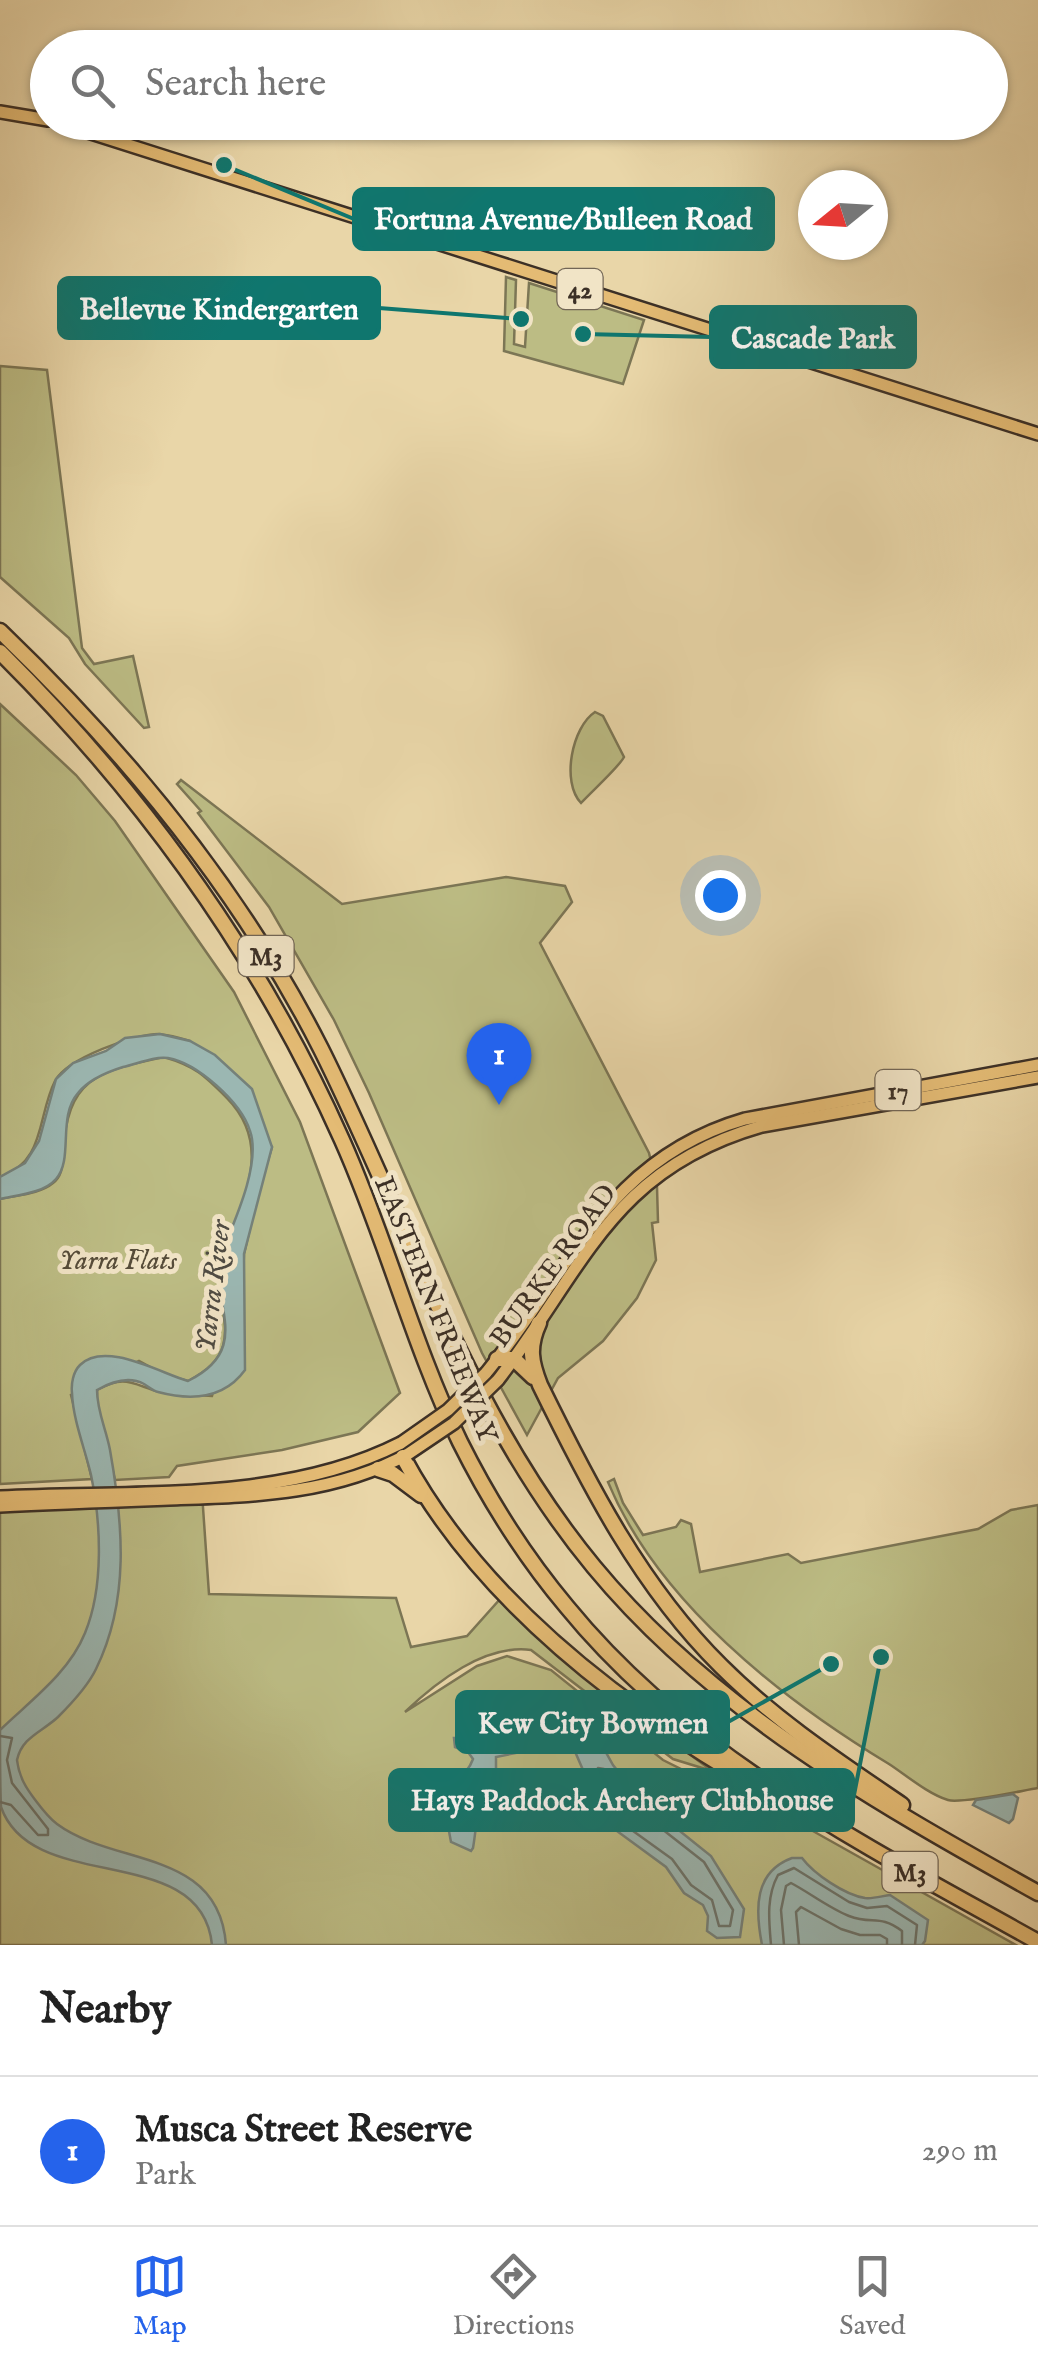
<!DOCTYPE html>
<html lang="en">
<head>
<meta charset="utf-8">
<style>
	body { margin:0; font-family:"IM FELL English",serif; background:#f2f2f2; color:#222 }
	.compass { position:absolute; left:798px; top:170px; width:90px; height:90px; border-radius:50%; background:#fff; box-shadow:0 2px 8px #0004; rotate:252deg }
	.you { position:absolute; left:720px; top:895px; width:35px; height:35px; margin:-25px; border:8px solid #fff; border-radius:50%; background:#1a73e8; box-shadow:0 0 0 15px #1a73e833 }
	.badge { display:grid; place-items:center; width:65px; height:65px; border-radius:50%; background:#2563eb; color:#fff; font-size:32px; font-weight:700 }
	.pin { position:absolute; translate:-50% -82px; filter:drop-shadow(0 2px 5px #0008) }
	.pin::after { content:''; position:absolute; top:52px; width:35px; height:30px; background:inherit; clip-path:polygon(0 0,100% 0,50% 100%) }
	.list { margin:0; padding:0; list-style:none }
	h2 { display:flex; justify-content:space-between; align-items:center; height:130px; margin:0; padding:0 40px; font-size:42px }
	h2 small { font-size:32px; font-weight:400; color:#767676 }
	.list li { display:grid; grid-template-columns:65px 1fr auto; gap:30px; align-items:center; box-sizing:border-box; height:150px; padding:0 40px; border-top:2px solid #e0e0e0 }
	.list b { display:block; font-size:38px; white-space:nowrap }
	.list p { margin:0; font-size:32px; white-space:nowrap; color:#767676 }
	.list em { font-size:32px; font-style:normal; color:#767676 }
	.icon { flex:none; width:55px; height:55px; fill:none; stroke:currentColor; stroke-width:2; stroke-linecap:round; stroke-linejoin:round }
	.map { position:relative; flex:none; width:1038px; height:1945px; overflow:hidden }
	.search { position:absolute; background:#fff; box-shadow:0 2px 8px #0004; left:30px; right:30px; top:30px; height:110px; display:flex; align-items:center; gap:25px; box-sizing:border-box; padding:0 35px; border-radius:55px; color:#767676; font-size:38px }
	.sheet { height:280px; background:#fff }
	nav { display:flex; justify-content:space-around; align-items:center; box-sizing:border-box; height:140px; border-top:2px solid #e0e0e0; background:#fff; font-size:28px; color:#767676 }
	nav a { display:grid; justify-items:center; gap:5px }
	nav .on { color:#2563eb }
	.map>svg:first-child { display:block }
	.green { fill:#bcbc84; stroke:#7c7655; stroke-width:2.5 }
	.water { fill:#9bb7b2; stroke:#75817a; stroke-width:2.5 }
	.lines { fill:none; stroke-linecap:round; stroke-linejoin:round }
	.shore { stroke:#6c746c; stroke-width:2.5 }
	.primary-casing { stroke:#3c3026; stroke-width:16 }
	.highway-casing { stroke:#3c3026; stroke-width:19 }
	.primary { stroke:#e4bb74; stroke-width:11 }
	.highway { stroke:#e4bb74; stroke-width:14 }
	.primary-bridge-casing { stroke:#3c3026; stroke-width:16; stroke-linecap:butt }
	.primary-bridge { stroke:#e4bb74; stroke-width:11 }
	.labels { text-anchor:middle; stroke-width:10; stroke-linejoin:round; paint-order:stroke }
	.shield { fill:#f1e4c6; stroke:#726656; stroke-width:2.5 }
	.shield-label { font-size:25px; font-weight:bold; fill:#3c3026 }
	.park-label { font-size:28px; font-style:italic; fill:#564c39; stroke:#f1e4c6 }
	.street-label { font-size:28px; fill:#3c3026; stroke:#f1e4c6 }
	.water-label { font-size:30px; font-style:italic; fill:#4f4b42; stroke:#f1e4c6 }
	.leader { fill:none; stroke:#0f766e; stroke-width:4 }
	.callout-dot { fill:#0f766e; stroke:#f1e4c6; stroke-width:4 }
	.callout { fill:#0f766e; stroke:#0f766e; stroke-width:4 }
	.callout-label { font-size:30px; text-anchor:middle; font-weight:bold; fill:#fff }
</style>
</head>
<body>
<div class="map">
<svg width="1038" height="1945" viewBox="0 0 1038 1945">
	<rect width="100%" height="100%" fill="#e9d6a8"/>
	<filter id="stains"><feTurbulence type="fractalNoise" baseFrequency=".002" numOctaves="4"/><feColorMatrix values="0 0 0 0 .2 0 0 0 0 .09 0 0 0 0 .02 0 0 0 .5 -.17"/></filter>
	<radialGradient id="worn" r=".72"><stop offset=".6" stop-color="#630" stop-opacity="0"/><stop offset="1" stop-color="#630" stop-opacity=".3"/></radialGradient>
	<!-- green -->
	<g class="green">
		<path d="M 506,277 L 516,280 L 514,344 L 525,347 L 529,283 L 644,320 L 623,384 L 504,351 Z"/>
		<path d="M 0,366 L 47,370 L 82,648 L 94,664 L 133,656 L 149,727 L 144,728 L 85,664 L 69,638 L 0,577 Z"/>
		<path d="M 0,704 L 76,775 L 115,821 L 234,992 L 300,1122 L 400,1393 L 358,1432 L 282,1450 L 177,1466 L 169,1477 L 115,1480 L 97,1403 L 97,1390 C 123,1376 129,1382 153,1390 C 170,1396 194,1394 212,1396 L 243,1279 L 244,1254 L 258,1194 L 272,1147 L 190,1041 C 180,1038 169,1035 159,1034 C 135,1034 67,1058 55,1081 C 37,1116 46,1162 0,1177 Z"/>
		<path d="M 595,712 L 603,716 L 624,757 C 619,767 591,792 581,803 C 561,782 572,727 595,712 Z"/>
		<path d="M 181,780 L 342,904 L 506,877 L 565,886 L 572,902 L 540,943 L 649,1153 L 657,1187 L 658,1222 L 652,1223 L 656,1260 L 637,1298 L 603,1341 L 558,1378 L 527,1435 L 482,1353 L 369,1093 L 334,1020 L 269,907 L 198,813 L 201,811 L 177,784 Z"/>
		<path d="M 164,1057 C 195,1066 204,1075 227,1098 C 267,1139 251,1184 231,1232 C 228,1239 223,1246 221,1253 C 208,1304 255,1348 188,1381 L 163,1374 L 139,1361 L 71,1395 L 92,1479 L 0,1484 L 0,1199 C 16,1195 40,1194 53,1183 C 63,1175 62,1165 63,1154 C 67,1079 96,1071 164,1057 Z"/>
		<path d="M 614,1479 L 623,1503 L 643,1535 L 676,1527 L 681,1520 L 691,1524 L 700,1572 L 788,1554 L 801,1563 L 978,1529 L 1011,1510 L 1038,1505 L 1038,1788 C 1020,1791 961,1804 948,1800 C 928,1794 906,1775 889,1764 C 780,1698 657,1601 608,1482 Z"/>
		<path d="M 202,1493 L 209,1594 L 396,1598 L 411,1647 L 467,1636 L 501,1598 L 598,1685 L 712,1771 L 673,1759 L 531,1650 C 485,1644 436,1682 405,1712 L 477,1666 L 507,1656 L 551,1670 L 663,1760 L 713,1785 L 788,1817 L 1016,1945 L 0,1945 L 0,1506 Z"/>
	</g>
	<!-- water -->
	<g class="water">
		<path d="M 160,1034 L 190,1041 L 215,1055 L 252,1089 L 272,1147 L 244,1254 L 245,1370 C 224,1399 192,1401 158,1392 C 153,1391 149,1387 144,1384 C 129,1376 111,1382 97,1390 C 97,1411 106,1429 110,1450 C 123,1523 130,1600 96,1669 C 88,1686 71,1704 58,1717 C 42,1732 22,1737 17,1760 C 19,1777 26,1788 36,1801 C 42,1809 49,1818 57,1824 C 115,1867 219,1848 226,1945 L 212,1945 C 202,1840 32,1896 1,1807 C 0,1786 0,1752 0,1730 C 30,1701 69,1673 85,1633 C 104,1587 101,1523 91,1475 C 85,1449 73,1420 72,1393 C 71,1384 73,1372 80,1365 C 105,1340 162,1374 188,1381 C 259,1346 203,1297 224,1247 C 236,1218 261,1162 250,1131 C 241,1102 197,1063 168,1058 C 154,1056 137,1064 123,1067 C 107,1072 89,1079 78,1093 C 57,1117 74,1159 56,1179 C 44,1193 18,1195 0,1199 L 0,1177 L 25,1163 L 39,1141 L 56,1079 L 73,1063 L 106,1051 L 125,1038 Z"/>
		<path d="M 566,1713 L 594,1731 L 613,1765 L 640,1799 L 711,1856 L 744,1909 L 740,1937 L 717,1938 L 707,1931 L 708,1916 L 703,1905 L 684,1893 L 666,1867 L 606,1823 L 573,1747 L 566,1743 L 496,1757 L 496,1769 C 476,1792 478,1820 473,1848 L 471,1851 L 451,1842 L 448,1826 L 436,1806 C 446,1786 467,1777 473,1759 L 468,1752 L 455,1747 L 454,1738 L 485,1738 L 517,1721 Z"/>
		<path d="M 1013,1794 L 1018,1798 L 1013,1819 L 1009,1823 L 973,1805 L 976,1800 Z"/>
		<path d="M 792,1858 L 802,1858 C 814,1874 845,1895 865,1898 C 873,1899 882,1896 890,1895 L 928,1920 L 925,1941 L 922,1945 L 762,1945 C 755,1909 754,1872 792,1858 Z"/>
	</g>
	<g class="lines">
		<!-- shore -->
		<g class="shore">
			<path d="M 563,1723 L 567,1728 L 564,1733 L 517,1742 L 513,1739 L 520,1731 Z"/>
			<path d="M 0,1736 L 12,1738 L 7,1760 L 12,1783 L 48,1829 L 48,1835 L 38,1835 L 11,1805 L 0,1802"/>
			<path d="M 598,1768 L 604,1769 L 634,1807 L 704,1862 L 733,1910 L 730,1926 L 719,1926 L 712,1900 L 691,1885 L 672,1859 L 615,1818 L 596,1774 Z"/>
			<path d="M 771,1945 C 769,1921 766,1897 778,1875 L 794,1868 L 849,1902 L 867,1908 L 887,1906 L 917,1925 L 915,1945"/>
			<path d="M 784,1945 L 781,1910 L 786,1886 L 791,1883 C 810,1893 829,1908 849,1916 C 873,1925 879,1914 902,1931 L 902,1945"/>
			<path d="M 799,1945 L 796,1912 L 801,1907 L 841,1929 L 860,1935 L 880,1935 L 887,1939 L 887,1945"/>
		</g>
		<!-- primary casing -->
		<g class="primary-casing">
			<g id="primary">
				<path d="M 0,112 L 48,120"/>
				<path d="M 56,122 L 1038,434"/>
				<path d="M 486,1373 C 569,1272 606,1159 745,1119 L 1038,1065"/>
				<path d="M 498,1380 C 585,1267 611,1169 762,1126 L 1038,1077"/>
				<path d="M 0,1497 C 132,1490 281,1504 401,1443"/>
				<path d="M 0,1506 C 56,1503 113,1501 169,1499 C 252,1496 333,1495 408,1454"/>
			</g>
		</g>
		<!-- highway casing -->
		<g class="highway-casing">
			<g id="highway">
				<path d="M 0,631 C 127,753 241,891 321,1049 C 408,1223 468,1415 594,1567 C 713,1711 877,1803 1038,1893"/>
				<path d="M 0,652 C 143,794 260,956 342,1140 C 386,1238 413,1345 460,1442 C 489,1500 525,1557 567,1607 C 691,1759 870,1848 1038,1942"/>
				<path d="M 539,1323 C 528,1347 531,1362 540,1385 C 589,1485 641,1587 721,1666 C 775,1720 839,1762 902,1805"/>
				<path d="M 497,1359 L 514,1359 L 533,1377"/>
				<path d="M 403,1457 C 477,1595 614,1702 747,1780"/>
				<path d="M 378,1469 L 393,1474 L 421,1495"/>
			</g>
		</g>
		<!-- primary -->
		<use href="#primary" class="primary"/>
		<!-- highway -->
		<use href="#highway" class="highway"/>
		<!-- primary-bridge casing -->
		<g class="primary-bridge-casing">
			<g id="primary-bridge">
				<path d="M 401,1443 L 448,1410 L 486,1373"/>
				<path d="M 408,1454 L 454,1423 L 498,1380"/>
			</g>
		</g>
		<!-- primary-bridge -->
		<use href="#primary-bridge" class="primary-bridge"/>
	</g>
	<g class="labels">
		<!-- shield labels -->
		<g class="shield">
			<rect x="557.5" y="269" width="45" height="40" rx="8"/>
			<rect x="238.5" y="936" width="55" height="40" rx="8"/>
			<rect x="875.5" y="1070" width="45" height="40" rx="8"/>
			<rect x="882.5" y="1852" width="55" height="40" rx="8"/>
		</g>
		<g class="shield-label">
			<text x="580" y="298">42</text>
			<text x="266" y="965">M3</text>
			<text x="898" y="1099">17</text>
			<text x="910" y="1881">M3</text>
		</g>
		<!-- park labels -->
		<g class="park-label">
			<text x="118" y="1269">Yarra Flats</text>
		</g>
		<!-- street labels -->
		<g class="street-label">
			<text transform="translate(552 1265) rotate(-54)" y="10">BURKE ROAD</text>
			<text transform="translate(437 1309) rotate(68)" y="10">EASTERN FREEWAY</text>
		</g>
		<!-- water labels -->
		<g class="water-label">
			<text transform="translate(212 1286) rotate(-83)" y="10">Yarra River</text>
		</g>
	</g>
	<!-- callouts -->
	<path class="leader" d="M224 165L354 219M521 319L379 308M583 334L711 337M831 1664L728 1722M881 1657L853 1800"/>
	<g class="callout-dot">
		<circle cx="224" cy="165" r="10"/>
		<circle cx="521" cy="319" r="10"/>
		<circle cx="583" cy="334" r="10"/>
		<circle cx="831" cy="1664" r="10"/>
		<circle cx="881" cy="1657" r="10"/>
	</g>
	<g class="callout">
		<rect x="354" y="189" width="419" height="60" rx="10"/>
		<rect x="59" y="278" width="320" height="60" rx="10"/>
		<rect x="711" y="307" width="204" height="60" rx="10"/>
		<rect x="457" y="1692" width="271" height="60" rx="10"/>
		<rect x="390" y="1770" width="463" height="60" rx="10"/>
	</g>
	<g class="callout-label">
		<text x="563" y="229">Fortuna Avenue/Bulleen Road</text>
		<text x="219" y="319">Bellevue Kindergarten</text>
		<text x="813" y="348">Cascade Park</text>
		<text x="593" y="1733">Kew City Bowmen</text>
		<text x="622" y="1810">Hays Paddock Archery Clubhouse</text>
	</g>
	<rect width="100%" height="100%" filter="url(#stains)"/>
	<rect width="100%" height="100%" fill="url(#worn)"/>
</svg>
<svg class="compass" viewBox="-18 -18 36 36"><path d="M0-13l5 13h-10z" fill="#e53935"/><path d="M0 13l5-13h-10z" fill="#767676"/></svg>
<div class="you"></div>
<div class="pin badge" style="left:499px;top:1105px">1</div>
<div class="search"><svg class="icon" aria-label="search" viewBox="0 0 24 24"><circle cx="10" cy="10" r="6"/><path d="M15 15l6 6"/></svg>Search here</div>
</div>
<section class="sheet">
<h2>Nearby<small></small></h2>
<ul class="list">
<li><span class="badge">1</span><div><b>Musca Street Reserve</b><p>Park</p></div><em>290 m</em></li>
</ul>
</section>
<nav>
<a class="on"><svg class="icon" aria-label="map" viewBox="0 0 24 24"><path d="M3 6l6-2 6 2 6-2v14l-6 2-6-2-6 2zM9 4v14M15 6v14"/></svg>Map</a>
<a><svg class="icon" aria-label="directions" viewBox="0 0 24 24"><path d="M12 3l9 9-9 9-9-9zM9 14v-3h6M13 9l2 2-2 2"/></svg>Directions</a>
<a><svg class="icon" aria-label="saved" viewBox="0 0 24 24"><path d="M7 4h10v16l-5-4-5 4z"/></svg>Saved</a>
</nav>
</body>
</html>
